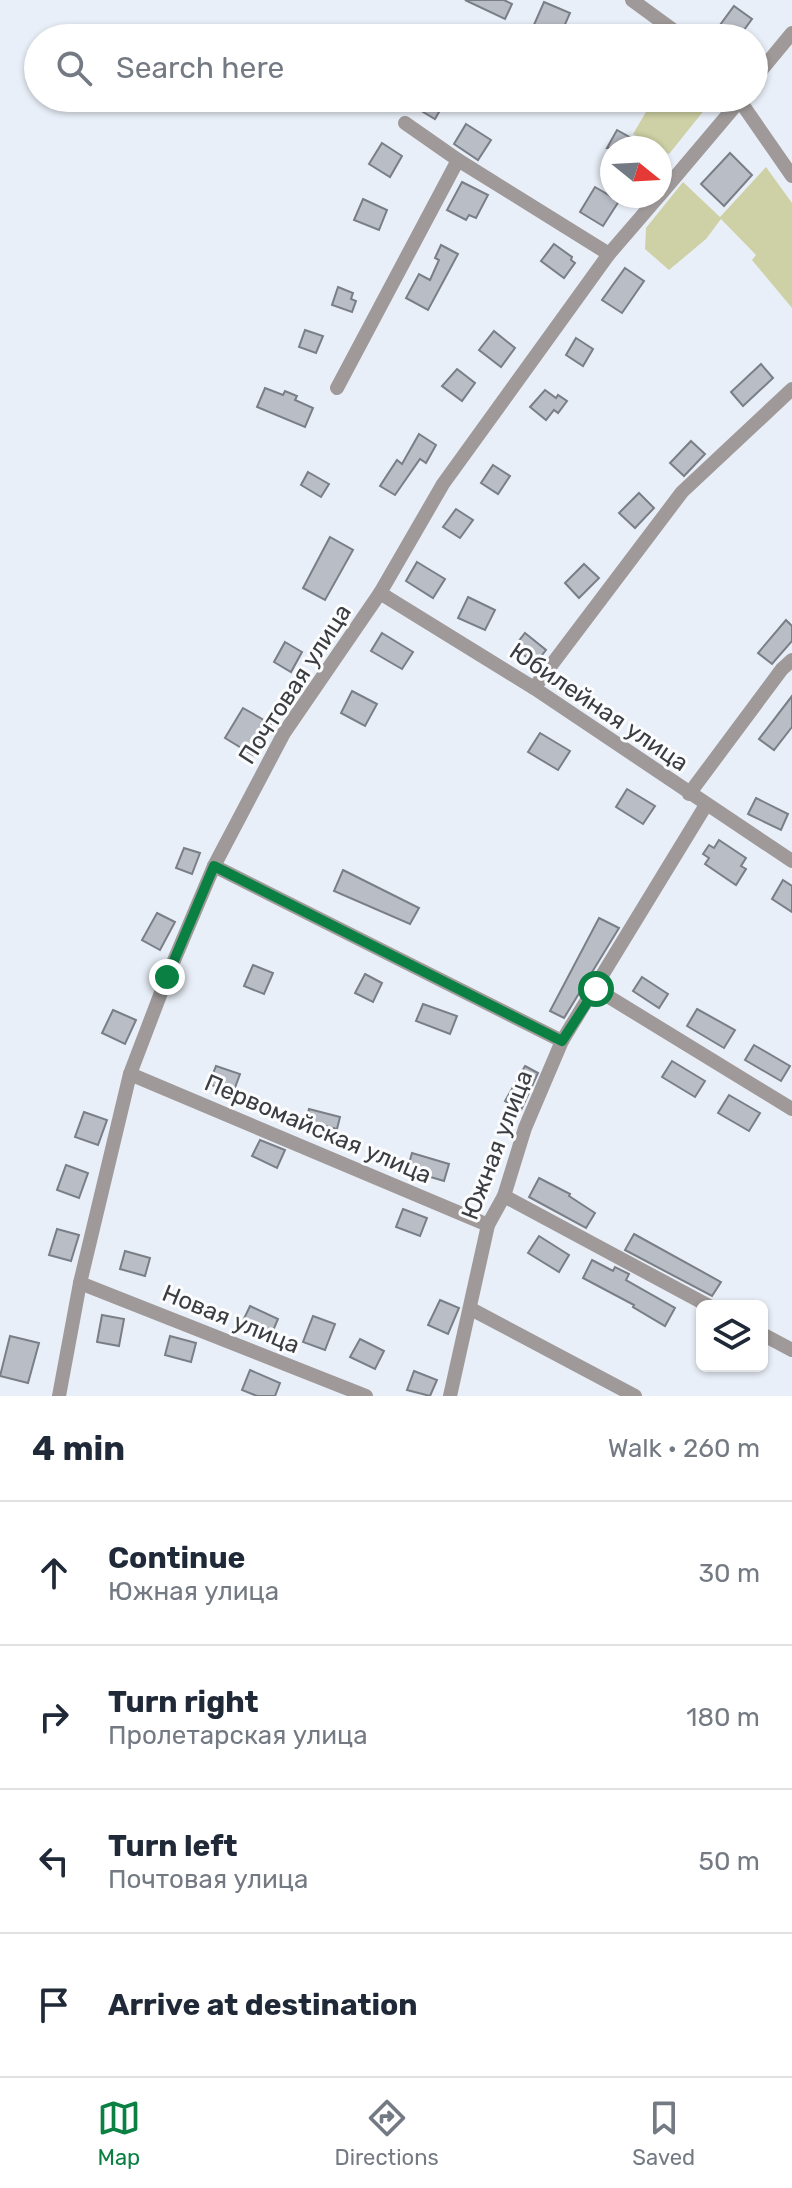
<!DOCTYPE html>
<html lang="en">
<head>
<meta charset="utf-8">
<style>
	body { margin:0; font-family:Rubik,sans-serif; background:#f6f6f7; color:#1f2937 }
	.controls { position:absolute; right:24px; bottom:24px; display:grid; overflow:hidden; border-radius:12px; box-shadow:0 2px 6px #0004 }
	.controls button { width:72px; height:72px; display:grid; place-items:center; padding:0; border:0; border-bottom:2px solid #e0e1e3; background:#fff; color:#1f2937; font:40px sans-serif }
	.compass { position:absolute; left:600px; top:136px; width:72px; height:72px; border-radius:50%; background:#fff; box-shadow:0 2px 6px #0004; rotate:108deg }
	.stop { position:absolute; width:24px; height:24px; margin:-18px; border:6px solid #0b8043; border-radius:50%; background:#fff }
	.stop.end { background:#0b8043; border-color:#fff; box-shadow:0 2px 8px #0008 }
	.list { margin:0; padding:0; list-style:none }
	h2 { display:flex; justify-content:space-between; align-items:center; height:104px; margin:0; padding:0 32px; font-size:34px }
	h2 small { font-size:26px; font-weight:400; color:#747a83 }
	.list li { display:grid; grid-template-columns:52px 1fr auto; gap:24px; align-items:center; box-sizing:border-box; height:144px; padding:0 32px; border-top:2px solid #e0e1e3 }
	.list b { display:block; font-size:30px; white-space:nowrap }
	.list p { margin:0; font-size:26px; white-space:nowrap; color:#747a83 }
	.list em { font-size:26px; font-style:normal; color:#747a83 }
	.icon { flex:none; width:44px; height:44px; fill:none; stroke:currentColor; stroke-width:2; stroke-linecap:round; stroke-linejoin:round }
	.map { position:relative; flex:none; width:792px; height:1396px; overflow:hidden }
	.search { position:absolute; background:#fff; box-shadow:0 2px 6px #0004; left:24px; right:24px; top:24px; height:88px; display:flex; align-items:center; gap:20px; box-sizing:border-box; padding:0 28px; border-radius:44px; color:#747a83; font-size:30px }
	.sheet { height:680px; background:#fff }
	nav { display:flex; justify-content:space-around; align-items:center; box-sizing:border-box; height:112px; border-top:2px solid #e0e1e3; background:#fff; font-size:22px; color:#747a83 }
	nav a { display:grid; justify-items:center; gap:4px }
	nav .on { color:#0b8043 }
	.map>svg:first-child { display:block }
	.green { fill:#ced1a5 }
	.building { fill:#b9bdc6; stroke:#7a7e86; stroke-width:2 }
	.lines { fill:none; stroke-linecap:round; stroke-linejoin:round }
	.street { stroke:#9f9a99; stroke-width:14 }
	.route { stroke:#0b8043; stroke-width:10 }
	.labels { text-anchor:middle; stroke-width:6; stroke-linejoin:round; paint-order:stroke }
	.street-label { font-size:24px; fill:#3b3d40; stroke:#fbfcfd }
</style>
</head>
<body>
<div class="map">
<svg width="792" height="1396" viewBox="0 0 792 1396">
	<rect width="100%" height="100%" fill="#e9eff8"/>
	<!-- green -->
	<g class="green">
		<path d="M 636,98 L 714,98 L 669,154 L 633,134 L 646,112 L 633,103 Z"/>
		<path d="M 766,167 L 792,203 L 792,308 L 752,260 L 756,255 L 721,219 L 706,239 L 669,270 L 645,249 L 646,228 L 683,182 L 720,217 Z"/>
	</g>
	<!-- building -->
	<g class="building">
		<path d="M 465,0 L 504,0 L 512,4 L 505,19 Z"/>
		<path d="M 544,2 L 570,13 L 559,38 L 533,27 Z"/>
		<path d="M 734,6 L 752,19 L 738,38 L 720,25 Z"/>
		<path d="M 418,98 L 447,98 L 435,119 L 413,106 Z"/>
		<path d="M 466,124 L 491,140 L 478,160 L 454,144 Z"/>
		<path d="M 617,130 L 649,148 L 607,148 Z"/>
		<path d="M 382,143 L 402,156 L 390,177 L 369,164 Z"/>
		<path d="M 730,153 L 752,175 L 724,206 L 701,184 Z"/>
		<path d="M 462,182 L 488,195 L 476,218 L 469,215 L 466,220 L 447,210 Z"/>
		<path d="M 595,187 L 619,201 L 603,226 L 580,212 Z"/>
		<path d="M 363,199 L 387,210 L 379,230 L 354,220 Z"/>
		<path d="M 554,244 L 572,257 L 571,260 L 575,263 L 564,278 L 541,261 Z"/>
		<path d="M 441,245 L 458,254 L 428,310 L 406,298 L 419,274 L 430,280 L 439,260 L 435,258 Z"/>
		<path d="M 625,268 L 644,281 L 622,313 L 602,300 Z"/>
		<path d="M 338,287 L 353,293 L 351,299 L 356,301 L 352,312 L 332,305 Z"/>
		<path d="M 305,330 L 323,336 L 316,353 L 299,347 Z"/>
		<path d="M 494,331 L 515,348 L 501,367 L 479,350 Z"/>
		<path d="M 576,338 L 593,349 L 583,366 L 566,355 Z"/>
		<path d="M 761,364 L 773,378 L 743,406 L 731,392 Z"/>
		<path d="M 457,369 L 475,383 L 462,401 L 442,386 Z"/>
		<path d="M 265,388 L 283,395 L 285,391 L 297,396 L 295,400 L 313,408 L 305,427 L 257,407 Z"/>
		<path d="M 545,390 L 556,398 L 558,395 L 567,401 L 558,413 L 554,410 L 546,420 L 530,407 Z"/>
		<path d="M 419,434 L 436,445 L 426,463 L 420,459 L 395,495 L 380,486 L 397,460 L 402,464 Z"/>
		<path d="M 691,441 L 705,454 L 684,476 L 670,463 Z"/>
		<path d="M 493,465 L 510,476 L 498,494 L 481,483 Z"/>
		<path d="M 308,472 L 329,484 L 321,497 L 301,485 Z"/>
		<path d="M 639,493 L 654,508 L 635,528 L 619,513 Z"/>
		<path d="M 456,509 L 473,520 L 460,538 L 443,527 Z"/>
		<path d="M 330,537 L 353,550 L 325,600 L 303,588 Z"/>
		<path d="M 417,562 L 445,579 L 433,598 L 406,581 Z"/>
		<path d="M 584,564 L 599,578 L 579,598 L 565,583 Z"/>
		<path d="M 468,597 L 495,610 L 485,630 L 458,618 Z"/>
		<path d="M 786,620 L 792,626 L 792,641 L 772,664 L 758,653 Z"/>
		<path d="M 382,633 L 413,652 L 402,669 L 371,651 Z"/>
		<path d="M 525,633 L 546,650 L 535,664 L 514,647 Z"/>
		<path d="M 285,642 L 302,652 L 291,672 L 274,662 Z"/>
		<path d="M 352,691 L 377,704 L 365,726 L 341,713 Z"/>
		<path d="M 792,696 L 792,727 L 774,750 L 759,739 Z"/>
		<path d="M 243,708 L 271,724 L 253,755 L 225,738 Z"/>
		<path d="M 540,733 L 570,751 L 558,770 L 528,752 Z"/>
		<path d="M 627,789 L 655,806 L 643,824 L 616,807 Z"/>
		<path d="M 756,798 L 788,814 L 781,830 L 748,814 Z"/>
		<path d="M 719,840 L 746,858 L 741,866 L 746,869 L 736,885 L 705,864 L 709,858 L 703,854 L 709,845 L 714,848 Z"/>
		<path d="M 184,848 L 200,853 L 192,874 L 176,868 Z"/>
		<path d="M 343,870 L 419,908 L 410,924 L 334,891 Z"/>
		<path d="M 783,880 L 792,886 L 792,912 L 772,899 Z"/>
		<path d="M 157,913 L 175,922 L 160,950 L 142,940 Z"/>
		<path d="M 599,918 L 619,928 L 564,1018 L 550,1011 Z"/>
		<path d="M 253,965 L 273,973 L 264,994 L 244,986 Z"/>
		<path d="M 365,974 L 382,983 L 373,1002 L 355,993 Z"/>
		<path d="M 642,977 L 668,994 L 659,1008 L 633,991 Z"/>
		<path d="M 423,1004 L 457,1016 L 450,1034 L 416,1021 Z"/>
		<path d="M 697,1009 L 735,1030 L 724,1048 L 687,1026 Z"/>
		<path d="M 113,1010 L 136,1020 L 125,1044 L 102,1033 Z"/>
		<path d="M 754,1045 L 790,1066 L 781,1081 L 745,1060 Z"/>
		<path d="M 672,1061 L 705,1081 L 695,1097 L 662,1077 Z"/>
		<path d="M 216,1066 L 240,1074 L 233,1093 L 209,1084 Z"/>
		<path d="M 525,1066 L 538,1073 L 521,1110 L 505,1101 Z"/>
		<path d="M 729,1095 L 760,1113 L 749,1131 L 718,1113 Z"/>
		<path d="M 309,1109 L 340,1117 L 337,1129 L 306,1121 Z"/>
		<path d="M 84,1112 L 107,1120 L 98,1145 L 75,1137 Z"/>
		<path d="M 260,1140 L 285,1150 L 277,1168 L 252,1156 Z"/>
		<path d="M 412,1153 L 449,1164 L 444,1181 L 407,1170 Z"/>
		<path d="M 66,1165 L 88,1173 L 79,1198 L 57,1190 Z"/>
		<path d="M 539,1178 L 570,1194 L 569,1196 L 595,1213 L 586,1228 L 529,1197 Z"/>
		<path d="M 403,1209 L 427,1218 L 420,1236 L 396,1227 Z"/>
		<path d="M 57,1229 L 79,1235 L 71,1261 L 49,1255 Z"/>
		<path d="M 634,1234 L 721,1282 L 712,1296 L 625,1250 Z"/>
		<path d="M 539,1236 L 569,1255 L 559,1272 L 528,1253 Z"/>
		<path d="M 125,1251 L 150,1258 L 145,1276 L 120,1269 Z"/>
		<path d="M 592,1260 L 613,1271 L 615,1267 L 629,1274 L 626,1280 L 675,1308 L 665,1326 L 633,1307 L 634,1305 L 583,1278 Z"/>
		<path d="M 440,1300 L 459,1308 L 448,1334 L 428,1325 Z"/>
		<path d="M 250,1306 L 278,1319 L 269,1340 L 240,1327 Z"/>
		<path d="M 102,1315 L 124,1319 L 119,1346 L 97,1342 Z"/>
		<path d="M 313,1316 L 335,1324 L 325,1350 L 303,1342 Z"/>
		<path d="M 10,1336 L 39,1343 L 28,1383 L 0,1376 Z"/>
		<path d="M 170,1336 L 196,1343 L 191,1362 L 165,1355 Z"/>
		<path d="M 360,1339 L 384,1351 L 375,1369 L 350,1357 Z"/>
		<path d="M 250,1370 L 280,1383 L 275,1396 L 257,1396 L 242,1390 Z"/>
		<path d="M 414,1371 L 437,1380 L 430,1396 L 407,1390 Z"/>
	</g>
	<g class="lines">
		<!-- street -->
		<g class="street">
			<path d="M 632,0 L 684,38"/>
			<path d="M 754,79 L 792,33"/>
			<path d="M 740,101 L 792,176"/>
			<path d="M 405,123 L 458,160 L 609,254"/>
			<path d="M 660,195 L 742,98"/>
			<path d="M 337,388 L 458,160"/>
			<path d="M 380,593 L 534,688 L 792,861"/>
			<path d="M 534,688 L 682,492 L 792,389"/>
			<path d="M 689,794 L 782,669 L 792,660"/>
			<path d="M 214,866 L 562,1041"/>
			<path d="M 596,989 L 792,1109"/>
			<path d="M 130,1074 L 488,1225"/>
			<path d="M 504,1196 L 709,1306"/>
			<path d="M 80,1283 L 366,1396"/>
			<path d="M 471,1309 L 635,1396"/>
			<path d="M 762,1334 L 792,1350"/>
			<path d="M 59,1396 L 80,1283 L 130,1074 L 167,977 L 214,866 L 284,733 L 380,593 L 443,484 L 609,254 L 659,196"/>
			<path d="M 450,1396 L 488,1225 L 504,1196 L 525,1128 L 562,1041 L 706,805"/>
		</g>
	</g>
	<g class="lines">
		<!-- route -->
		<path class="route" d="M 167,977 L 214,866 L 562,1041 L 596,989"/>
	</g>
	<g class="labels">
		<!-- street labels -->
		<g class="street-label">
			<text transform="translate(295 684) rotate(-57)" y="8">Почтовая улица</text>
			<text transform="translate(599 707) rotate(34)" y="8">Юбилейная улица</text>
			<text transform="translate(318 1129) rotate(23)" y="8">Первомайская улица</text>
			<text transform="translate(497 1145) rotate(-69)" y="8">Южная улица</text>
			<text transform="translate(231 1319) rotate(22)" y="8">Новая улица</text>
		</g>
	</g>
</svg>
<div class="controls">
<button><svg class="icon" aria-label="layers" viewBox="0 0 24 24"><path d="M12 4l9 5-9 5-9-5zM3 14l9 5 9-5"/></svg></button>
</div>
<svg class="compass" viewBox="-18 -18 36 36"><path d="M0-13l5 13h-10z" fill="#e53935"/><path d="M0 13l5-13h-10z" fill="#747a83"/></svg>
<div class="stop" style="left:596px;top:989px"></div>
<div class="stop end" style="left:167px;top:977px"></div>
<div class="search"><svg class="icon" aria-label="search" viewBox="0 0 24 24"><circle cx="10" cy="10" r="6"/><path d="M15 15l6 6"/></svg>Search here</div>
</div>
<section class="sheet">
<h2>4 min<small>Walk · 260 m</small></h2>
<ul class="list">
<li><svg class="icon" aria-label="ahead" viewBox="0 0 24 24"><path d="M12 20V5M6 11l6-6 6 6"/></svg><div><b>Continue</b><p>Южная улица</p></div><em>30 m</em></li>
<li><svg class="icon" aria-label="right" viewBox="0 0 24 24"><path d="M7 20v-9h11M14 6l5 5-5 5"/></svg><div><b>Turn right</b><p>Пролетарская улица</p></div><em>180 m</em></li>
<li><svg class="icon" aria-label="left" viewBox="0 0 24 24"><path d="M17 20v-9H6M10 6l-5 5 5 5"/></svg><div><b>Turn left</b><p>Почтовая улица</p></div><em>50 m</em></li>
<li><svg class="icon" aria-label="arrive" viewBox="0 0 24 24"><path d="M6 21V4h12l-3 4 3 4H6"/></svg><div><b>Arrive at destination</b></div></li>
</ul>
</section>
<nav>
<a class="on"><svg class="icon" aria-label="map" viewBox="0 0 24 24"><path d="M3 6l6-2 6 2 6-2v14l-6 2-6-2-6 2zM9 4v14M15 6v14"/></svg>Map</a>
<a><svg class="icon" aria-label="directions" viewBox="0 0 24 24"><path d="M12 3l9 9-9 9-9-9zM9 14v-3h6M13 9l2 2-2 2"/></svg>Directions</a>
<a><svg class="icon" aria-label="saved" viewBox="0 0 24 24"><path d="M7 4h10v16l-5-4-5 4z"/></svg>Saved</a>
</nav>
</body>
</html>
